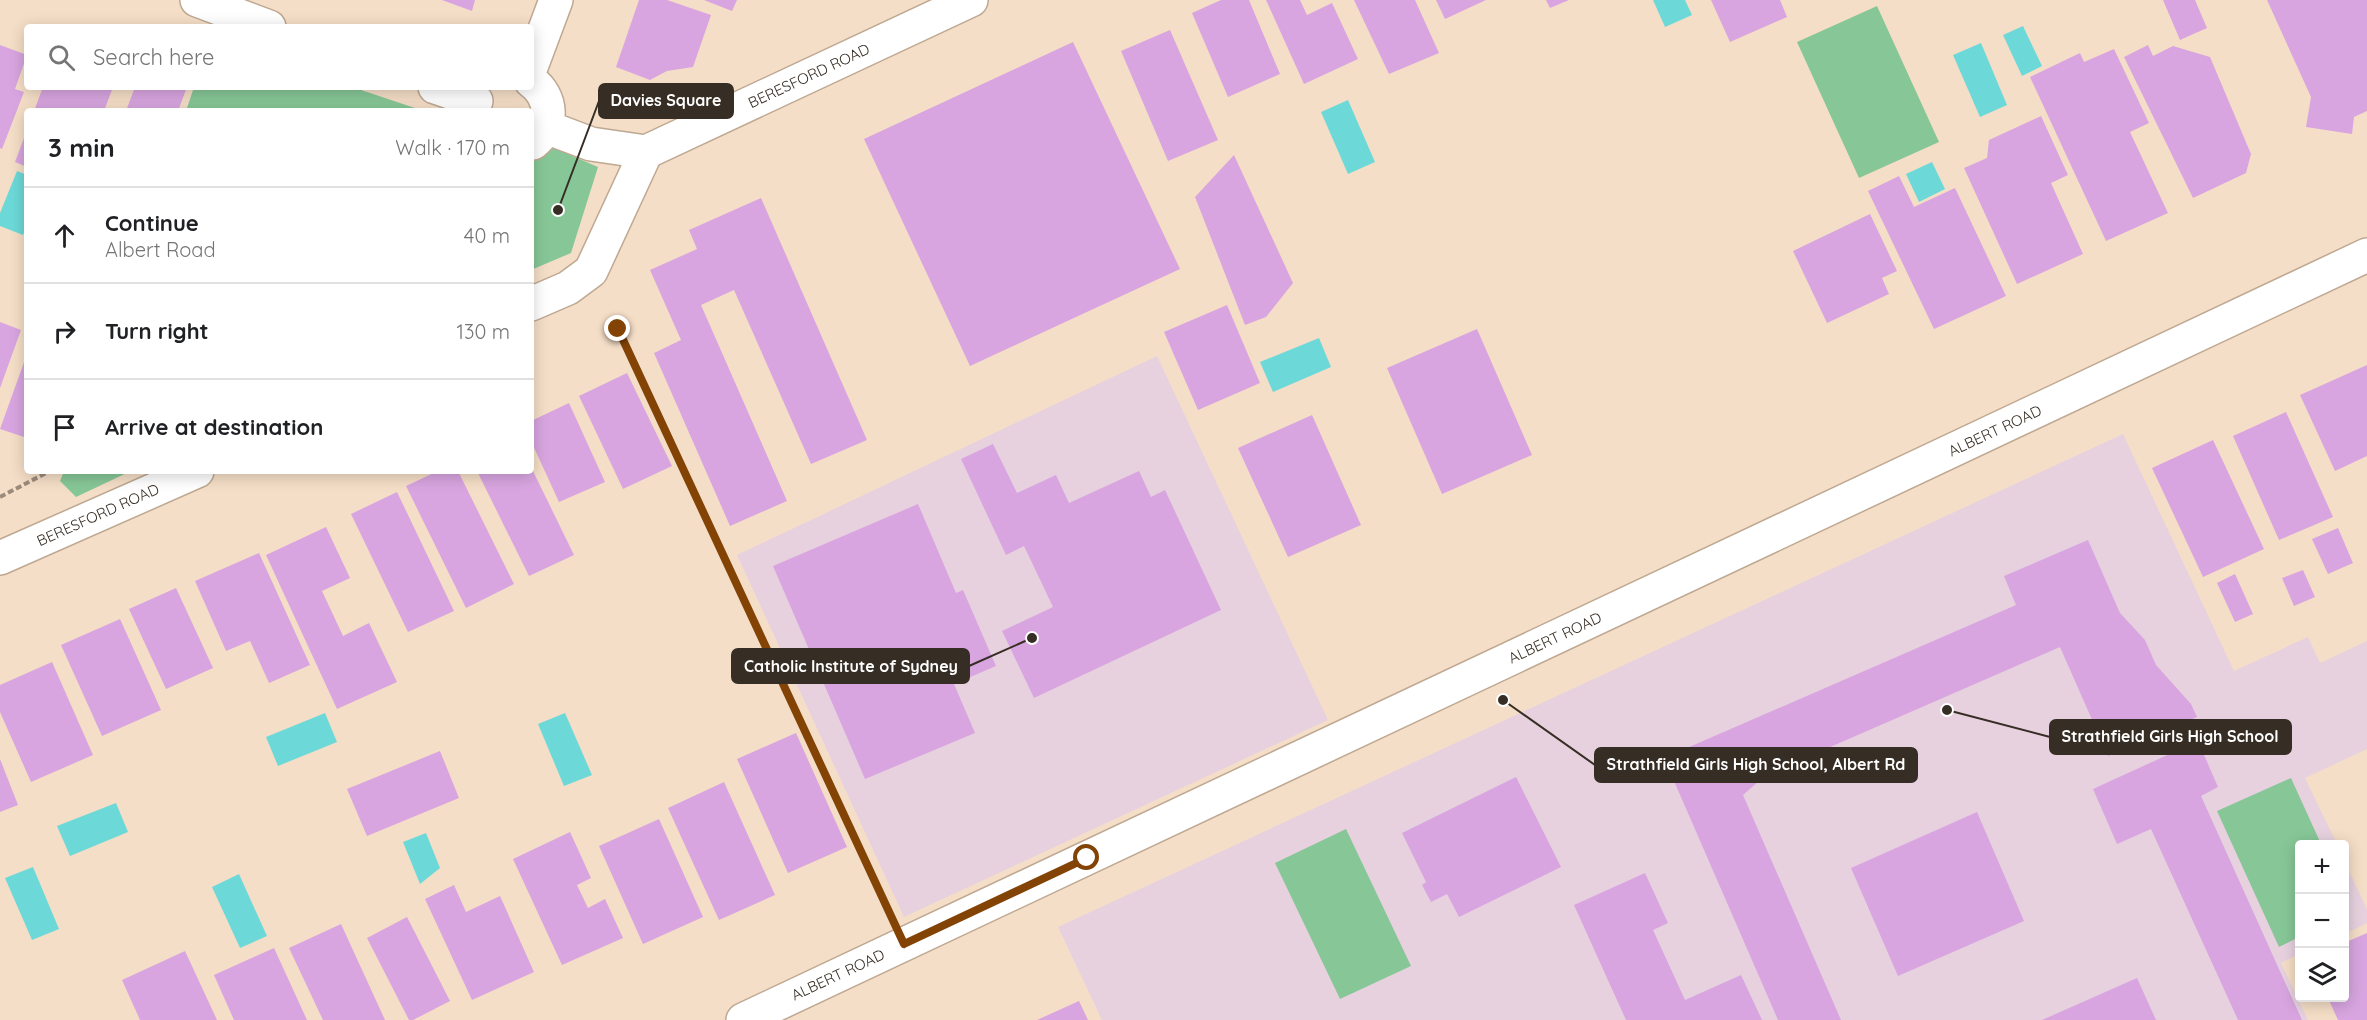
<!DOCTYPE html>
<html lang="en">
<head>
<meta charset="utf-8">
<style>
	body { margin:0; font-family:Quicksand,sans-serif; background:#f6f6f6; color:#202124 }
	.controls { position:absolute; right:18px; bottom:18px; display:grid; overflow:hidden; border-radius:6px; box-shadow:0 3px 15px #0003 }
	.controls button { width:54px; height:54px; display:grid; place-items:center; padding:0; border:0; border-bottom:2px solid #e0e0e0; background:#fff; color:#202124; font:30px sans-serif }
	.stop { position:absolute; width:18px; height:18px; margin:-14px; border:4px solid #824304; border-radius:50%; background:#fff }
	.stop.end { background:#824304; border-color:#fff; box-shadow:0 2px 6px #0008 }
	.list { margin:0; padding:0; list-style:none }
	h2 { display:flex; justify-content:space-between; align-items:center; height:78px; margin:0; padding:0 24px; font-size:26px }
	h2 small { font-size:20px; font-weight:400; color:#757577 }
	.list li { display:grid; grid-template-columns:39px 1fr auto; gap:18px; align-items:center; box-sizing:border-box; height:96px; padding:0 24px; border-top:2px solid #e0e0e0 }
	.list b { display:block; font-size:22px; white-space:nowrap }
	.list p { margin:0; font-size:20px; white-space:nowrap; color:#757577 }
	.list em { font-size:20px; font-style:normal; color:#757577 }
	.icon { flex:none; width:33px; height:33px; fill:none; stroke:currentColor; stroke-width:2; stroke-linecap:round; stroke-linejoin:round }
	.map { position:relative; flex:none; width:2367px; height:1020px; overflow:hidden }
	.search { position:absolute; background:#fff; box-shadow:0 3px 15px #0003; left:24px; top:24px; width:510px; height:66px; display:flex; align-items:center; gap:15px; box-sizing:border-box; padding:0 21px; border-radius:6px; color:#757577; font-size:22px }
	.panel { position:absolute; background:#fff; box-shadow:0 3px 15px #0003; left:24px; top:108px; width:510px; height:366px; border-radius:6px }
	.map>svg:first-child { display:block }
	.education { fill:#e7d1df }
	.green { fill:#87c797 }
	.water { fill:#6cd9d8 }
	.building { fill:#d8a5e0 }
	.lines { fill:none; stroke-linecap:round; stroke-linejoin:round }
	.minor-casing { stroke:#bea892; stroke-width:36 }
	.path { stroke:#9b8b7b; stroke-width:4; stroke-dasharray:6 3; stroke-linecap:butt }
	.minor { stroke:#fff; stroke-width:33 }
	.route { stroke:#824304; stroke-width:8 }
	.labels { text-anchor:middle; stroke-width:5; stroke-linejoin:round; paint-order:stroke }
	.street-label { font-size:15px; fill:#362d24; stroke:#fff }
	.leader { fill:none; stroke:#362d24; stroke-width:2 }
	.callout-dot { fill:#362d24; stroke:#fff; stroke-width:2 }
	.callout { fill:#362d24; stroke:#362d24; stroke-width:2 }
	.callout-label { font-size:16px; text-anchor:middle; font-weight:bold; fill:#fff }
</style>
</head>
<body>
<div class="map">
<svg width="2367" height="1020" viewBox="0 0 2367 1020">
	<rect width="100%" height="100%" fill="#f5dec7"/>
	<!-- education -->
	<g class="education">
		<path d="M 1157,356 L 1328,720 L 904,917 L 737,555 Z"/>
		<path d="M 2123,434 L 2234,671 L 2308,637 L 2320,663 L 2367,641 L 2367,749 L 2305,778 L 2337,844 L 2300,844 L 2299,954 L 2281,963 L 2308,1020 L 1102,1020 L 1058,927 Z"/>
		<path d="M 2344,861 L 2367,909 L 2367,923 L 2345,934 Z"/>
	</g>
	<!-- green -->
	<g class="green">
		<path d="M 1877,6 L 1939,142 L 1859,178 L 1797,42 Z"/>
		<path d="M 194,87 L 352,87 L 424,111 L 186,111 Z"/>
		<path d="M 531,138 L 598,167 L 571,253 L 531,270 Z"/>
		<path d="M 64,471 L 131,471 L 76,497 L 60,481 Z"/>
		<path d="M 2291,778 L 2321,844 L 2300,844 L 2299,937 L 2279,947 L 2217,811 Z"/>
		<path d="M 1346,829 L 1411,966 L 1340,999 L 1275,863 Z"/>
	</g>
	<!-- water -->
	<g class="water">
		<path d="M 1653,0 L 1685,0 L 1692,15 L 1665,27 Z"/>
		<path d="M 2023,26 L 2042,66 L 2022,76 L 2003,35 Z"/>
		<path d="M 1981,43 L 2007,105 L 1980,117 L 1953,55 Z"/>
		<path d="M 1348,100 L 1375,162 L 1348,174 L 1321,112 Z"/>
		<path d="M 1932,162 L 1945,189 L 1919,202 L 1906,174 Z"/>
		<path d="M 17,171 L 27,175 L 27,225 L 23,235 L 0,226 L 0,213 Z"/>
		<path d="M 1319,338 L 1331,367 L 1273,392 L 1260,362 Z"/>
		<path d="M 325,713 L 337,742 L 278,766 L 266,737 Z"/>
		<path d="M 565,713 L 592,775 L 564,786 L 538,724 Z"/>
		<path d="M 116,803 L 128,832 L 70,856 L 57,826 Z"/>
		<path d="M 426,833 L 440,868 L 420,884 L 403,842 Z"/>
		<path d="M 33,867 L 59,929 L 32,940 L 5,878 Z"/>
		<path d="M 239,874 L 267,936 L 240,948 L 212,887 Z"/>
	</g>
	<!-- building -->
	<g class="building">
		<path d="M 442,0 L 475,0 L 472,11 Z"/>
		<path d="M 639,0 L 667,0 L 711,15 L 693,67 L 667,71 L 650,80 L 616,67 Z"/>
		<path d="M 704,0 L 737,0 L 732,11 Z"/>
		<path d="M 1221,0 L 1249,0 L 1280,74 L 1228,97 L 1192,13 Z"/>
		<path d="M 1266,0 L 1300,0 L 1307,15 L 1332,3 L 1358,59 L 1304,84 Z"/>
		<path d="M 1354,0 L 1415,0 L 1439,53 L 1389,74 Z"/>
		<path d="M 1436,0 L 1486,0 L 1445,19 Z"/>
		<path d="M 1546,0 L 1569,0 L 1550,8 Z"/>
		<path d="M 1711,0 L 1780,0 L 1787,17 L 1730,42 Z"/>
		<path d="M 2163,0 L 2195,0 L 2207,28 L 2180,40 Z"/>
		<path d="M 2267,0 L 2367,0 L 2367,111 L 2354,117 L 2352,134 L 2306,127 L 2311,97 Z"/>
		<path d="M 1170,30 L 1218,140 L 1168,161 L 1121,51 Z"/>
		<path d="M 1073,42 L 1180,269 L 970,366 L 864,139 Z"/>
		<path d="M 0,45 L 27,55 L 15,89 L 24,92 L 2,149 L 0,148 Z"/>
		<path d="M 2148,45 L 2153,56 L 2173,46 L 2210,57 L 2251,154 L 2246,173 L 2193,198 L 2124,57 Z"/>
		<path d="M 2114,49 L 2149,123 L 2130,132 L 2168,213 L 2106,241 L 2030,77 L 2080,53 L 2084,62 Z"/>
		<path d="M 43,87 L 113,87 L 104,111 L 34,111 Z"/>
		<path d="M 135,87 L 187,87 L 178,111 L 126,111 Z"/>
		<path d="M 2041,116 L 2068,175 L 2051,183 L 2083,254 L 2017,284 L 1964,168 L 1987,158 L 1989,140 Z"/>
		<path d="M 27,130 L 27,167 L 15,162 Z"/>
		<path d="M 1234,155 L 1293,283 L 1266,317 L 1245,325 L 1195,197 Z"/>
		<path d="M 1899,176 L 1914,207 L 1955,188 L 2006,296 L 1934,329 L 1868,191 Z"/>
		<path d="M 761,198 L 867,440 L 811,464 L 734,290 L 701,305 L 787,501 L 730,526 L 654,353 L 681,340 L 650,270 L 697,249 L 689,230 Z"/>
		<path d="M 1870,214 L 1897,271 L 1882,278 L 1889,294 L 1827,323 L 1793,251 Z"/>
		<path d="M 1227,305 L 1260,383 L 1198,410 L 1164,332 Z"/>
		<path d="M 0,322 L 21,330 L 0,388 Z"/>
		<path d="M 1477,329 L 1532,455 L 1442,494 L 1387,368 Z"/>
		<path d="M 27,354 L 27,438 L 0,429 Z"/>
		<path d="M 2367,365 L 2367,456 L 2335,471 L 2300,395 Z"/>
		<path d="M 627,373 L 672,466 L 623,489 L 579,396 Z"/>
		<path d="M 569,403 L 605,482 L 559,502 L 531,441 L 531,421 Z"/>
		<path d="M 2286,412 L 2333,517 L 2279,540 L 2233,436 Z"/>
		<path d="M 1312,415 L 1361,525 L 1288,557 L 1238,448 Z"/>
		<path d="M 2213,440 L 2264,549 L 2203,577 L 2152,468 Z"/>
		<path d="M 993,444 L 1017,493 L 1056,475 L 1069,503 L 1139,471 L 1151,497 L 1165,490 L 1221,610 L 1034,698 L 1002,631 L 1053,607 L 1024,546 L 1006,555 L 961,459 Z"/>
		<path d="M 438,471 L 458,471 L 514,584 L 466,608 L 406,486 Z"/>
		<path d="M 477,471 L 533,471 L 574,555 L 529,576 Z"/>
		<path d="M 397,492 L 454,611 L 408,632 L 351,514 Z"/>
		<path d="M 918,504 L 956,593 L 963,590 L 996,666 L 954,684 L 975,733 L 865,779 L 773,566 Z"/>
		<path d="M 326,527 L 350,578 L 322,591 L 343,636 L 369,623 L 397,682 L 337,709 L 266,555 Z"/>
		<path d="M 2338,528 L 2353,563 L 2328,574 L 2312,539 Z"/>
		<path d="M 2088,540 L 2120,613 L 2145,640 L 2156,665 L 2191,704 L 2197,717 L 2108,756 L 2060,647 L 1766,775 L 1743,795 L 1841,1020 L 1778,1020 L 1664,758 L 2016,605 L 2004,576 Z"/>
		<path d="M 259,553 L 310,665 L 269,683 L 250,641 L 226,651 L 195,581 Z"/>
		<path d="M 2303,570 L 2315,597 L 2294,606 L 2282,578 Z"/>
		<path d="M 2235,574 L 2253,614 L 2235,622 L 2217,583 Z"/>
		<path d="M 176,588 L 213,668 L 166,689 L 129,609 Z"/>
		<path d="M 120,619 L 161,710 L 102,736 L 61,645 Z"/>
		<path d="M 52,662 L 93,755 L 31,782 L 0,712 L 0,685 Z"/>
		<path d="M 796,733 L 847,847 L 788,873 L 737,759 Z"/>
		<path d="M 2198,741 L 2218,787 L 2201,796 L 2302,1020 L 2238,1020 L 2151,829 L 2117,844 L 2093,789 Z"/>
		<path d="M 440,751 L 459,798 L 367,836 L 347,789 Z"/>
		<path d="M 0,759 L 18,805 L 0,812 Z"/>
		<path d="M 1516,777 L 1561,867 L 1459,917 L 1447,894 L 1431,902 L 1422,885 L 1426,882 L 1402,833 Z"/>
		<path d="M 724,782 L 775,895 L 719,920 L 668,808 Z"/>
		<path d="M 1977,812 L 2024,921 L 1898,976 L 1851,868 Z"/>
		<path d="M 659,819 L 703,917 L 643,944 L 599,846 Z"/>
		<path d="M 570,832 L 591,878 L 577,885 L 588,908 L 605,899 L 623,938 L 562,965 L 513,859 Z"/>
		<path d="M 1645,873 L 1668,923 L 1653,930 L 1685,1000 L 1741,975 L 1762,1020 L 1626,1020 L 1574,905 Z"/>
		<path d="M 454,885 L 466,912 L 500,896 L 534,972 L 472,1000 L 425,899 Z"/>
		<path d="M 407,917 L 450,1001 L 413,1020 L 409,1020 L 367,938 Z"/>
		<path d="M 341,924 L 385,1020 L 323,1020 L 289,948 Z"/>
		<path d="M 2367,933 L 2367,1020 L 2338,1020 L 2328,998 L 2344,998 L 2344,943 Z"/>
		<path d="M 274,948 L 307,1020 L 234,1020 L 214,975 Z"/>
		<path d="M 185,951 L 217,1020 L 140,1020 L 122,980 Z"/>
		<path d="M 2137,978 L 2156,1020 L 2042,1020 Z"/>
		<path d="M 1079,1001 L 1088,1020 L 1037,1020 Z"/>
	</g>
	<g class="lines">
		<!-- minor casing -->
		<g class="minor-casing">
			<g id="minor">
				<path d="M 197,0 L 269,27"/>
				<path d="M 531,67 L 556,0"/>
				<path d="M 531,81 C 553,97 554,126 533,143"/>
				<path d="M 435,87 L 476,101"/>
				<path d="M 546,127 L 591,144 L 646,152 L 971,0"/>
				<path d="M 531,304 L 568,288 L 591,271 L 646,152"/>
				<path d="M 0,558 L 197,471"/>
				<path d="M 743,1020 L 2367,255"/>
			</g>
		</g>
		<!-- path -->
		<g class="path">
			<path d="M 618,329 L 889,913"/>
			<path d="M 0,497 L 50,471"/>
		</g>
		<!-- minor -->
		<use href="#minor" class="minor"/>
	</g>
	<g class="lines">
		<!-- route -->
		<path class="route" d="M 618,329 L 904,944 L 1087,858"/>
	</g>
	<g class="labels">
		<!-- street labels -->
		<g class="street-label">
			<text transform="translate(809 76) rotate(-25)" y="5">BERESFORD ROAD</text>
			<text transform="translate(1995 431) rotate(-25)" y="5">ALBERT ROAD</text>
			<text transform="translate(98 515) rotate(-24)" y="5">BERESFORD ROAD</text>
			<text transform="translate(1555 638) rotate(-25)" y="5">ALBERT ROAD</text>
			<text transform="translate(838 975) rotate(-25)" y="5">ALBERT ROAD</text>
		</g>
	</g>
	<!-- callouts -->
	<path class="leader" d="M558 210L599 101M1032 638L969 666M1947 710L2050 737M1503 700L1595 765"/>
	<g class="callout-dot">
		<circle cx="558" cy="210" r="6"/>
		<circle cx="1032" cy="638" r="6"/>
		<circle cx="1947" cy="710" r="6"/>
		<circle cx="1503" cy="700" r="6"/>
	</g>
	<g class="callout">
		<rect x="599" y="84" width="134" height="34" rx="6"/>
		<rect x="732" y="649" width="237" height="34" rx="6"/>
		<rect x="2050" y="720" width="241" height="34" rx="6"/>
		<rect x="1595" y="748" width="322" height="34" rx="6"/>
	</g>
	<g class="callout-label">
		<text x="666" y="106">Davies Square</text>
		<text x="851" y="672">Catholic Institute of Sydney</text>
		<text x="2170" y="742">Strathfield Girls High School</text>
		<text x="1756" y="770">Strathfield Girls High School, Albert Rd</text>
	</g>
</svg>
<div class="controls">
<button>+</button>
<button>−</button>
<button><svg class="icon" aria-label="layers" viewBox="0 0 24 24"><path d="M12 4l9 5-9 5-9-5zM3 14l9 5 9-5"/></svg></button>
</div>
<div class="stop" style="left:1087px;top:858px"></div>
<div class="stop end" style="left:618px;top:329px"></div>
<div class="search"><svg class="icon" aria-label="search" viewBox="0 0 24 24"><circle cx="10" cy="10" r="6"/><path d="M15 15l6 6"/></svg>Search here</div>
<section class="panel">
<h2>3 min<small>Walk · 170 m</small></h2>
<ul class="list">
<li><svg class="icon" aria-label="ahead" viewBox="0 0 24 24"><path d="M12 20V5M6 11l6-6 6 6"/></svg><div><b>Continue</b><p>Albert Road</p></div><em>40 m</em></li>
<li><svg class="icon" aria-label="right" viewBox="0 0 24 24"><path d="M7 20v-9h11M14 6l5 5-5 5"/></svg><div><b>Turn right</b></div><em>130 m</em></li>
<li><svg class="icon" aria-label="arrive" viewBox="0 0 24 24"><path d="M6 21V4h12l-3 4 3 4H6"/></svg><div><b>Arrive at destination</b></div></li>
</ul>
</section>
</div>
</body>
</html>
